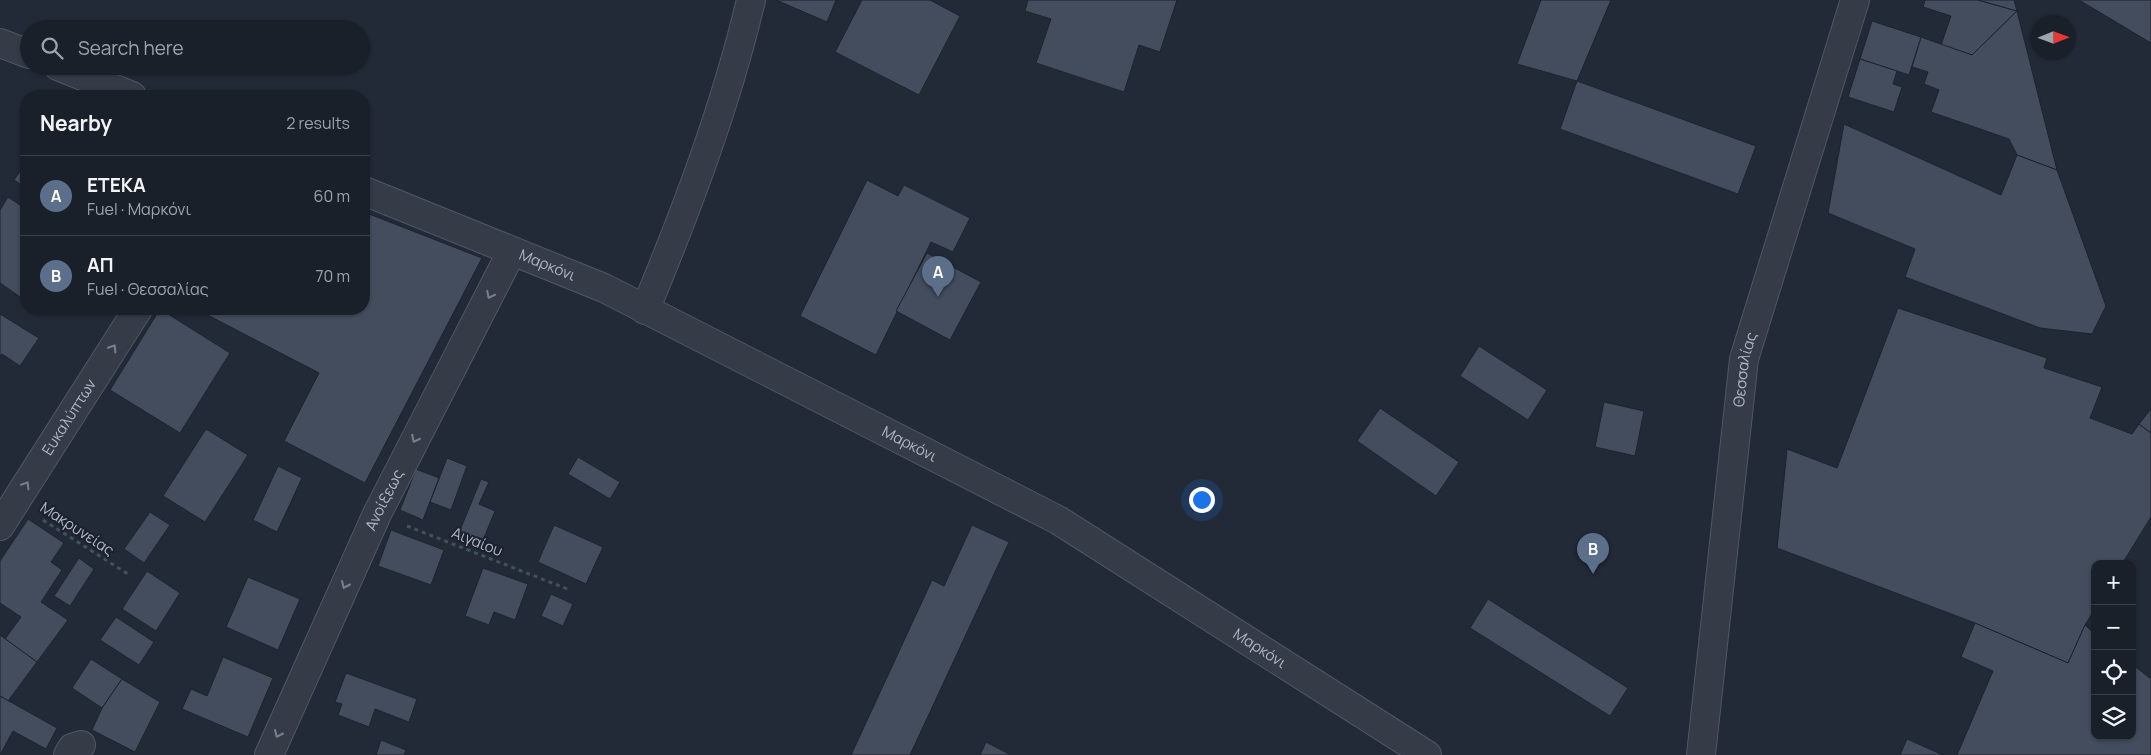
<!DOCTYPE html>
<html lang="en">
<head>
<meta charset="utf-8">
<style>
	body { margin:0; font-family:Manrope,sans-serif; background:#272d36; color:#f1f3f6 }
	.controls { position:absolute; right:15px; bottom:15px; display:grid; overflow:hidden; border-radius:10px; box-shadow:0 1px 4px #0004 }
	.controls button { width:45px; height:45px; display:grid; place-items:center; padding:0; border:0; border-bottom:1px solid #383e47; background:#1a202a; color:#f1f3f6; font:25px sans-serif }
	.compass { position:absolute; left:2031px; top:15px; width:45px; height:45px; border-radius:50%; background:#1a202a; box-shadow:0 1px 4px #0004; rotate:89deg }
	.you { position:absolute; left:1201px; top:499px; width:18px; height:18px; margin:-12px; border:4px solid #fff; border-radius:50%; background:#1a73e8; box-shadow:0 0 0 8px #1a73e833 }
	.badge { display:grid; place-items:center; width:32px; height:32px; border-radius:50%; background:#8c9099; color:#fff; font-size:16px; font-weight:700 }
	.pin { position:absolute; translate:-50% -41px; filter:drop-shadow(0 1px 2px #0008) }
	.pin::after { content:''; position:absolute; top:26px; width:18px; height:15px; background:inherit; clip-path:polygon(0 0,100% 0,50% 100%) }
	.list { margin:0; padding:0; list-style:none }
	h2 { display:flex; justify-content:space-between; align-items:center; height:65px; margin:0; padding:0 20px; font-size:21px }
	h2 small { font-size:16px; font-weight:400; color:#9fa3a8 }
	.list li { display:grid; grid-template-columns:32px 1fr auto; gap:15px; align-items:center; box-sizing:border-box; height:80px; padding:0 20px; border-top:1px solid #383e47 }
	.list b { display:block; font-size:19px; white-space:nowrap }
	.list p { margin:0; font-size:16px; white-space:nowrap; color:#9fa3a8 }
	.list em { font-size:16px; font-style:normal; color:#9fa3a8 }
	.icon { flex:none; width:28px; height:28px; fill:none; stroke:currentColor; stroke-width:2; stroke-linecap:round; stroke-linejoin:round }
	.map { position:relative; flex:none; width:2151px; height:755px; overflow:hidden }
	.search { position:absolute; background:#1a202a; box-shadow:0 1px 4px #0004; left:20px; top:20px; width:350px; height:55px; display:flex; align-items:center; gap:12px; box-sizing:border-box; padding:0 18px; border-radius:28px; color:#9fa3a8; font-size:19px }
	.panel { position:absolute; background:#1a202a; box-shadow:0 1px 4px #0004; left:20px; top:90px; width:350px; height:225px; border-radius:20px }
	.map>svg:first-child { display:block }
	.building { fill:#434d5d; stroke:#1d232f }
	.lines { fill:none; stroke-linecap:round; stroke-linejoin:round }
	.minor-casing { stroke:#505763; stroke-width:30 }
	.path { stroke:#415356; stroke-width:3; stroke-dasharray:4 4; stroke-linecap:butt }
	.minor { stroke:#353c48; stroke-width:28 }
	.oneway { stroke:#79808d }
	.labels { text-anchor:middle; stroke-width:4; stroke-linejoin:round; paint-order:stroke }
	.street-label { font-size:15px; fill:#b0b7c5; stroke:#1b212d }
</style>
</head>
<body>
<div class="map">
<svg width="2151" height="755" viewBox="0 0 2151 755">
	<rect width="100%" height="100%" fill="#222a38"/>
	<!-- building -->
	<g class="building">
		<path d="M 776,0 L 836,0 L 827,22 Z"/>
		<path d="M 862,0 L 930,0 L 960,16 L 919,95 L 835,52 Z"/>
		<path d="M 1028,0 L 1177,0 L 1160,52 L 1139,45 L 1124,92 L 1036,63 L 1051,19 L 1025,11 Z"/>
		<path d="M 1541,0 L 1611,0 L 1577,81 L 1517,64 Z"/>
		<path d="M 1925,0 L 1978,0 L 2017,11 L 1972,55 L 1941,45 L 1951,16 L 1923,7 Z"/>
		<path d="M 1978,0 L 2014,0 L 2017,11 Z"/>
		<path d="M 2079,0 L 2151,0 L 2151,43 Z"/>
		<path d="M 2017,11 L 2057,170 L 2017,155 L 2009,139 L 1931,112 L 1939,90 L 1924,84 L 1928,72 L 1912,67 L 1921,37 L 1972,55 Z"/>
		<path d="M 1872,21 L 1921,37 L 1909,75 L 1860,59 Z"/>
		<path d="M 1860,59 L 1897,71 L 1893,84 L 1902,87 L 1894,112 L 1848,97 Z"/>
		<path d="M 1577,81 L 1756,146 L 1738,194 L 1560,129 Z"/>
		<path d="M 1844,124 L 2001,195 L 2017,155 L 2057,170 L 2106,306 L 2092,334 L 2040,328 L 1905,277 L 1915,249 L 1828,213 Z"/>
		<path d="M 26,162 L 26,188 L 14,180 Z"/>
		<path d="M 867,180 L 898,196 L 904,185 L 970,218 L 953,252 L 931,242 L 876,355 L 800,316 Z"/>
		<path d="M 8,197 L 26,209 L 26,301 L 0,283 L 0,210 Z"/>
		<path d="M 364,212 L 482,258 L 365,483 L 284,441 L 319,373 L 196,309 L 364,309 Z"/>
		<path d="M 927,253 L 981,282 L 950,340 L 896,311 Z"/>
		<path d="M 1898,308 L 2047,358 L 2044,368 L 2102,387 L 2090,418 L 2132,434 L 2139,424 L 2151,433 L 2151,517 L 2122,564 L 2095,564 L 2095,609 L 2085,625 L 2068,663 L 1975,623 L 1777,548 L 1787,449 L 1837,468 Z"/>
		<path d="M 160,309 L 230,353 L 180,433 L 110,390 Z"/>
		<path d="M 0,314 L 39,338 L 20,366 L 2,354 L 0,356 Z"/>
		<path d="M 1479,346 L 1547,390 L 1528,420 L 1460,376 Z"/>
		<path d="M 1604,402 L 1644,411 L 1635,456 L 1595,447 Z"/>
		<path d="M 1380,408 L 1459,462 L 1436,496 L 1357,441 Z"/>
		<path d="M 2151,409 L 2151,433 L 2139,424 Z"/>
		<path d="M 206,429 L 248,455 L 205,522 L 163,496 Z"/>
		<path d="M 578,457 L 620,482 L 610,499 L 568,474 Z"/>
		<path d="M 447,458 L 467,466 L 451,510 L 430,502 Z"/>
		<path d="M 278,466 L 302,478 L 277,532 L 253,520 Z"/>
		<path d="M 416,469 L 439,478 L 423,520 L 400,510 Z"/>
		<path d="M 481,479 L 489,482 L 479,504 L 495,511 L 481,545 L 458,535 Z"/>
		<path d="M 150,512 L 170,525 L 144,563 L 124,549 Z"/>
		<path d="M 28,519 L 64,543 L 51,562 L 62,570 L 41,602 L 68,620 L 37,662 L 5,639 L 21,617 L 0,603 L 0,561 Z"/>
		<path d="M 554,525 L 603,547 L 586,584 L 538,562 Z"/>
		<path d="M 972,525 L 1009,542 L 910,755 L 851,755 L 932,580 L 944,586 Z"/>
		<path d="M 391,530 L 444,550 L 431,585 L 378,566 Z"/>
		<path d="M 79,558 L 94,569 L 70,606 L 54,596 Z"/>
		<path d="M 483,568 L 528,584 L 515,620 L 494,612 L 489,625 L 465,616 Z"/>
		<path d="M 147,571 L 180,593 L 156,631 L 122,609 Z"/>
		<path d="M 248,577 L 300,599 L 278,650 L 226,627 Z"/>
		<path d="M 551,594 L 573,604 L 563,626 L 541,616 Z"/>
		<path d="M 1488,599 L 1628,688 L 1610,716 L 1470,628 Z"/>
		<path d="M 116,617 L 154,642 L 139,665 L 100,640 Z"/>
		<path d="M 1975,623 L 2068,663 L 2085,625 L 2095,634 L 2095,736 L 2132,736 L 2132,664 L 2151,679 L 2151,755 L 1957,755 L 1993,671 L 1961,657 Z"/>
		<path d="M 0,635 L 37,662 L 8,701 L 0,696 Z"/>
		<path d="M 223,657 L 273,678 L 248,737 L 182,709 L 191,689 L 207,696 Z"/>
		<path d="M 91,659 L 122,679 L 102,708 L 72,688 Z"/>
		<path d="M 346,673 L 417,699 L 409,722 L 375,709 L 369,727 L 338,715 L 342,704 L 335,702 Z"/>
		<path d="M 122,679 L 160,702 L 135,752 L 92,730 L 102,708 Z"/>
		<path d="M 0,696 L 57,728 L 46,749 L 13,731 L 0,755 Z"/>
		<path d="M 1907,739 L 1943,755 L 1900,755 Z"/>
		<path d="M 381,740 L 406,750 L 404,755 L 376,755 Z"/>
		<path d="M 986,742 L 1011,755 L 980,755 Z"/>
	</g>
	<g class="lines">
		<!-- minor casing -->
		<g class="minor-casing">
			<g id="minor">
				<path d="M 0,43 L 29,54"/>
				<path d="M 58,66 L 132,96"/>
				<path id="s1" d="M 364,191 L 604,288 L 1058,520 L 1427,755"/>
				<path d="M 645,310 C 687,209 726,106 751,0"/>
				<path id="s2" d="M 0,526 L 138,309"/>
				<path d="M 68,755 L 72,748 L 81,745"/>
				<path id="s3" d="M 269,755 L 377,514 L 512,251"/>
				<path id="s4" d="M 1701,755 L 1744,359 L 1855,0"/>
			</g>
		</g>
		<!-- path -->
		<g class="path">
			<path d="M 43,520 L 128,574"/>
			<path d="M 407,526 L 570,590"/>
		</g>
		<!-- minor -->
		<use href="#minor" class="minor"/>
	</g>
	<!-- one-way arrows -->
	<defs><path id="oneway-chevron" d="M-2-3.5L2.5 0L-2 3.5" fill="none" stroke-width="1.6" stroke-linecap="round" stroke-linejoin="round" transform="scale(1.25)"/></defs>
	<g class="oneway">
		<use href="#oneway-chevron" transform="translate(490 295) rotate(117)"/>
		<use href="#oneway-chevron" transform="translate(113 348) rotate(-58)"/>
		<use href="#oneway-chevron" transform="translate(415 439) rotate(117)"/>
		<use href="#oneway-chevron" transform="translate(26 485) rotate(-58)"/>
		<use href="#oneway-chevron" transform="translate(345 585) rotate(114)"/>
		<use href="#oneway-chevron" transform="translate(278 734) rotate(114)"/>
	</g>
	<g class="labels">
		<!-- street labels -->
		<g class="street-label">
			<text dy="5" stroke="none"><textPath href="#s1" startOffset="198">Μαρκόνι</textPath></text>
			<text dy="5" stroke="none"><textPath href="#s4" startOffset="388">Θεσσαλίας</textPath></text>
			<text dy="5" stroke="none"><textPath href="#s2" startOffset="129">Ευκαλύπτων</textPath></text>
			<text dy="5" stroke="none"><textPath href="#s1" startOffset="602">Μαρκόνι</textPath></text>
			<text dy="5" stroke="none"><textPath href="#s3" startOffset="280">Ανοίξεως</textPath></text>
			<text transform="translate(77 529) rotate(33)" y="5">Μακρυνείας</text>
			<text transform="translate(477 542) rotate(22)" y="5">Αιγαίου</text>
			<text dy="5" stroke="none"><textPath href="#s1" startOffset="1008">Μαρκόνι</textPath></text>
		</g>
	</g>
</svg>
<div class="controls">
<button>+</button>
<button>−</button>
<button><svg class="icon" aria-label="locate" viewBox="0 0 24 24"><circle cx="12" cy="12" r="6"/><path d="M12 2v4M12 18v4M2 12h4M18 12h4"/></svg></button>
<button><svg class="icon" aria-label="layers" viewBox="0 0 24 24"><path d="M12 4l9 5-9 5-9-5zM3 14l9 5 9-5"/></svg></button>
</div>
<svg class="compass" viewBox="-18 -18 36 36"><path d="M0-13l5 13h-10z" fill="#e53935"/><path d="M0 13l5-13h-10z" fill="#9fa3a8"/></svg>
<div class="you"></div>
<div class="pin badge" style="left:938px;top:297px;background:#5c6f8a">A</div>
<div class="pin badge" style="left:1593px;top:574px;background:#5c6f8a">B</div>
<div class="search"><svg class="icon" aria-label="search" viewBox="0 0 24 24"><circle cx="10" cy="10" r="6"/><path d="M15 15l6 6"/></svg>Search here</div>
<section class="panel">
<h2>Nearby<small>2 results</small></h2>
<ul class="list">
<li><span class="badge" style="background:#5c6f8a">A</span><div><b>ΕΤΕΚΑ</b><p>Fuel · Μαρκόνι</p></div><em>60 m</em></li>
<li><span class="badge" style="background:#5c6f8a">B</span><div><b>ΑΠ</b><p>Fuel · Θεσσαλίας</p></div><em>70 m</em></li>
</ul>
</section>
</div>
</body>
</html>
